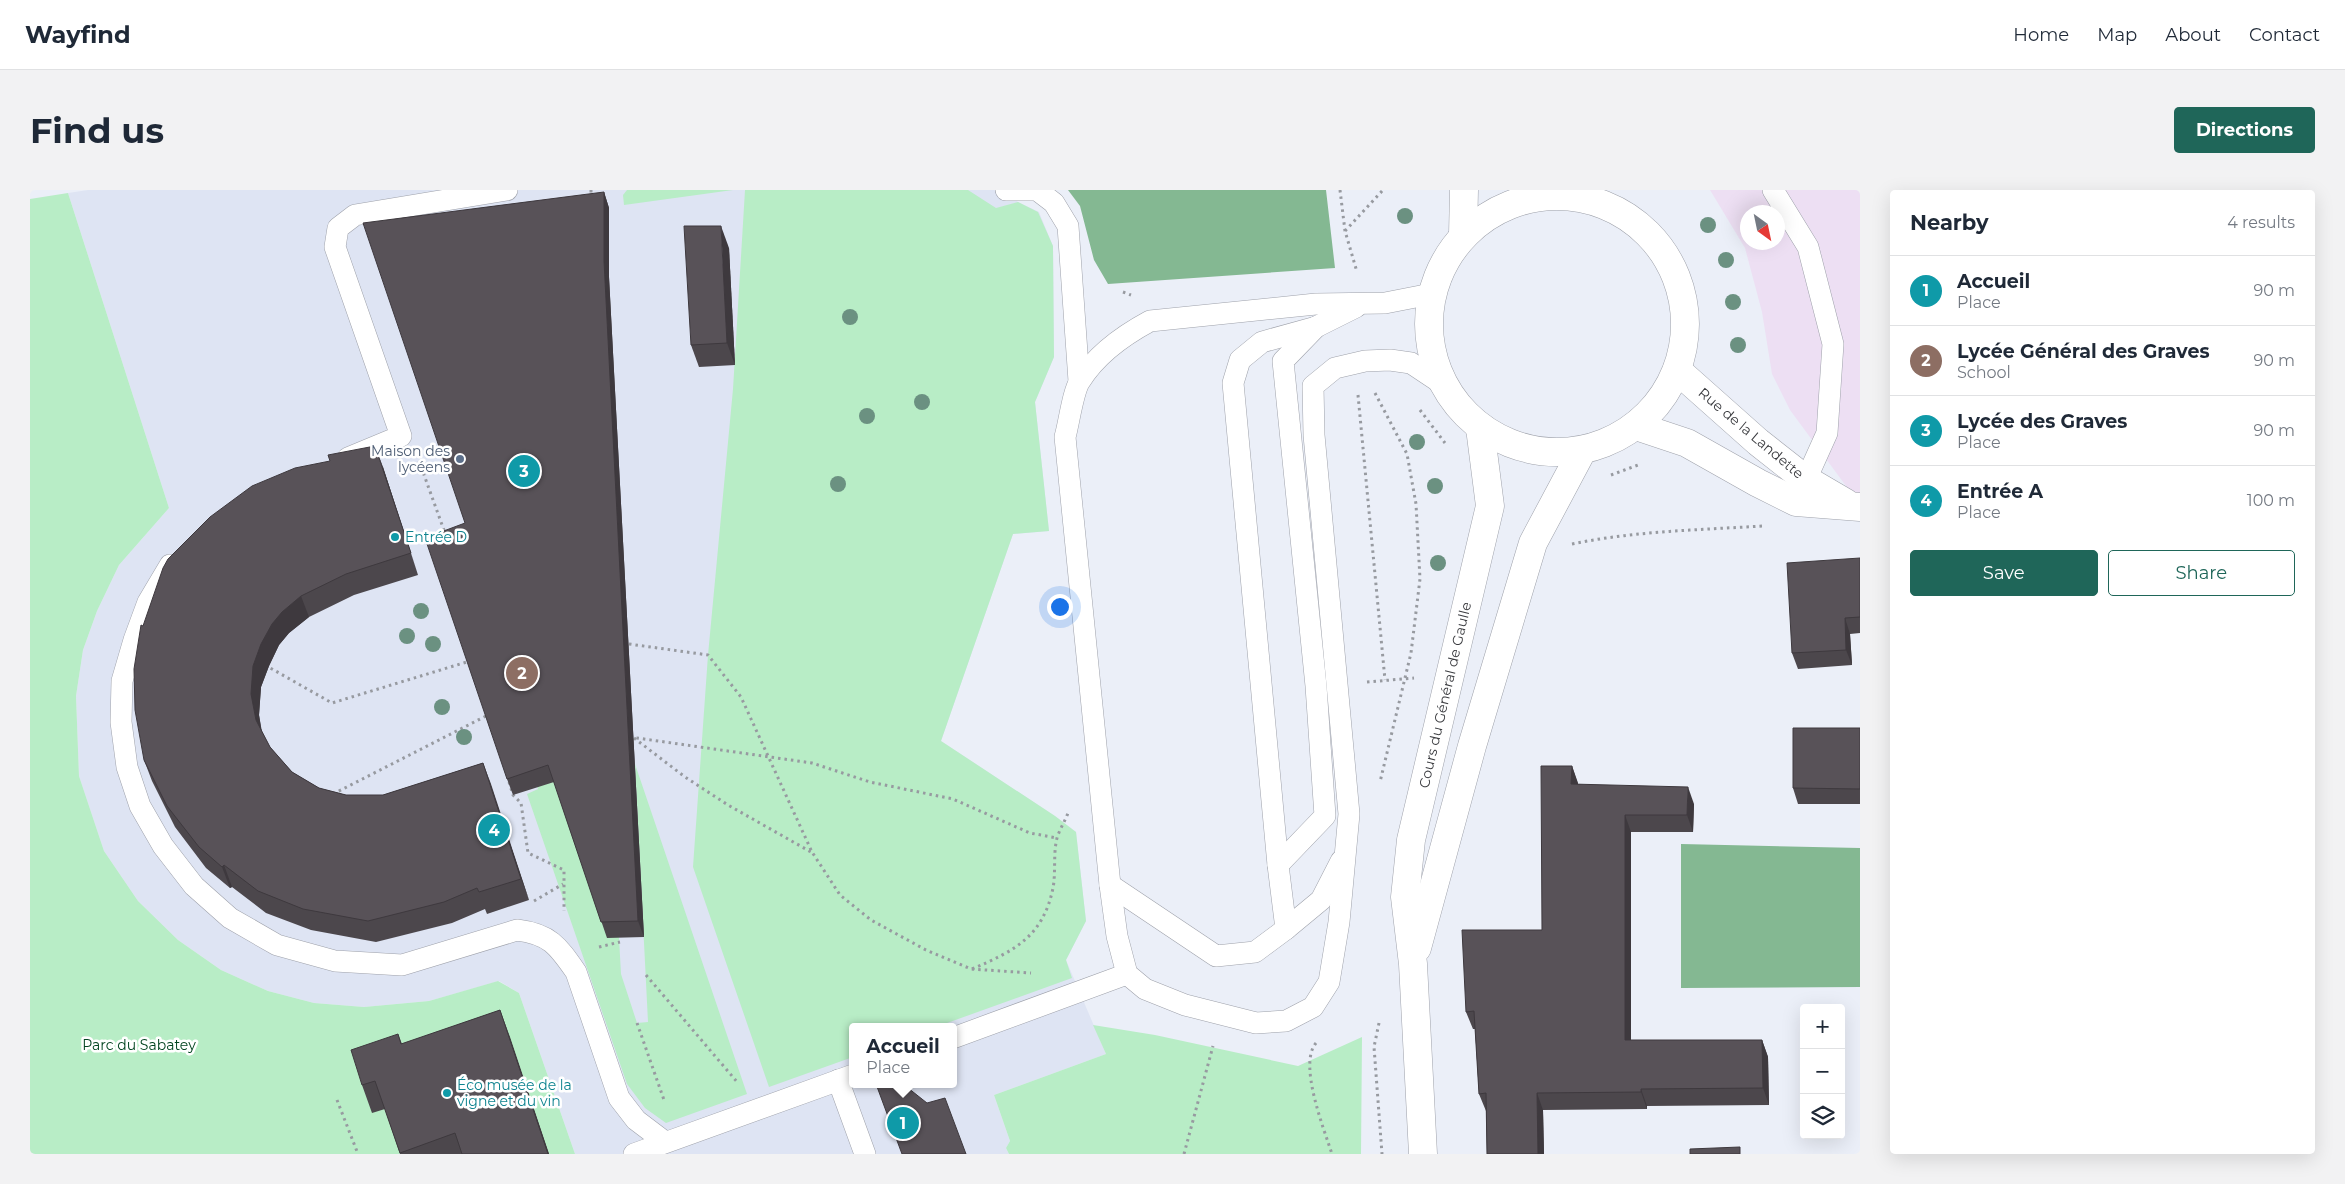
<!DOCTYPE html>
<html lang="en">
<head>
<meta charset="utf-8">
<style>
	body { margin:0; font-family:Montserrat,sans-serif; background:#f2f2f3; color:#1f2937 }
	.controls { position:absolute; right:15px; bottom:15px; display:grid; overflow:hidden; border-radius:5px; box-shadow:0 5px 20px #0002 }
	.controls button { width:45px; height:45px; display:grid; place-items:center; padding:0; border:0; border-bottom:1px solid #e0e1e3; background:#fff; color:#1f2937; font:25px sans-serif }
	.compass { position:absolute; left:1710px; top:15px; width:45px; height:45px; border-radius:50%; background:#fff; box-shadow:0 5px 20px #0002; rotate:147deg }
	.you { position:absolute; left:1029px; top:416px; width:18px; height:18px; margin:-12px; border:4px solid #fff; border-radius:50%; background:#1a73e8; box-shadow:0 0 0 8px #1a73e833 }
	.badge { display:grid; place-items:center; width:32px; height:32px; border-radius:50%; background:#1f6659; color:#fff; font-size:16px; font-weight:700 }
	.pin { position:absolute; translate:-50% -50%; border:2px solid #fff; box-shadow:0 1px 5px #0006 }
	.popup { position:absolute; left:819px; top:833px; width:108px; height:65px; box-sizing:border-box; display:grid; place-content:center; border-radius:5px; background:#fff; filter:drop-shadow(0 1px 4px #0005); font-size:16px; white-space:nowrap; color:#747a83 }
	.popup b { font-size:19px; color:#1f2937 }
	.popup::after { content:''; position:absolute; left:50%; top:100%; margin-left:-10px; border:10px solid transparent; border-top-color:#fff }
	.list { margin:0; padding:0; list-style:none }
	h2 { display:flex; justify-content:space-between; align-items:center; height:65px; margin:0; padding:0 20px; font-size:21px }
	h2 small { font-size:16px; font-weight:400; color:#747a83 }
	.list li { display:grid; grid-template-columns:32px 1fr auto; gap:15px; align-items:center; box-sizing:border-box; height:70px; padding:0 20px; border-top:1px solid #e0e1e3 }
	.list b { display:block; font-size:19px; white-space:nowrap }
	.list p { margin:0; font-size:16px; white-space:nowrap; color:#747a83 }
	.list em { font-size:16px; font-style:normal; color:#747a83 }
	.actions { display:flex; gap:10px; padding:15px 20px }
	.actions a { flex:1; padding:11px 0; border:1px solid #1f6659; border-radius:5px; text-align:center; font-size:18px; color:#1f6659 }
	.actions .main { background:#1f6659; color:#fff }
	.icon { flex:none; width:28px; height:28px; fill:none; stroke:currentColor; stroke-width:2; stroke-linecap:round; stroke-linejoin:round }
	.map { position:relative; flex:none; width:1830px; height:964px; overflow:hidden; border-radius:5px }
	header { display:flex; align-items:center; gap:30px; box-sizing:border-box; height:70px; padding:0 25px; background:#fff; border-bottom:1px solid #e0e1e3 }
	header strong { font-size:24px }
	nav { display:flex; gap:28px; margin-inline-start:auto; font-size:18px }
	.intro { display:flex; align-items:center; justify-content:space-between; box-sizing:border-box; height:120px; padding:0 30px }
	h1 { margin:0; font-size:35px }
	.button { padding:12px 22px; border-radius:5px; background:#1f6659; color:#fff; font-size:18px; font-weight:700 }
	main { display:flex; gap:30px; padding:0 30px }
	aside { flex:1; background:#fff; border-radius:5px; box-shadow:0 5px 20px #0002 }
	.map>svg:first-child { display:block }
	.commercial { fill:#eddff3; fill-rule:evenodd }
	.built { fill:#dee4f3; fill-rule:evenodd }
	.green { fill:#b8edc6 }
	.forest { fill:#84b892 }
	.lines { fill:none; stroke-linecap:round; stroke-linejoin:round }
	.service-casing { stroke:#9ea1aa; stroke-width:22 }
	.minor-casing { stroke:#9ea1aa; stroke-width:29 }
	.primary-casing { stroke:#9ea1aa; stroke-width:29 }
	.path { stroke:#979aa0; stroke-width:3; stroke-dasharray:2.5 4; stroke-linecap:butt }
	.service { stroke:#fff; stroke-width:21 }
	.minor { stroke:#fff; stroke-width:28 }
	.primary { stroke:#fff; stroke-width:28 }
	.tree { fill:#6b9181 }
	.wall { fill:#4c474c }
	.shaded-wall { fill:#3e393e }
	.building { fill:#585258; stroke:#3e393e }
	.service-dot { fill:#5c6f8a; stroke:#fff; stroke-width:2 }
	.culture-dot { fill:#0f9aa8; stroke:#fff; stroke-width:2 }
	.labels { text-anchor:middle; stroke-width:5; stroke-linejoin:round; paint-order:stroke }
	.street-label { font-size:14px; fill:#3a3b3f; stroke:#fff }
	.service-label { font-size:14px; fill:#4e5e75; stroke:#fff; text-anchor:end }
	.culture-label { font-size:14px; fill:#0d838f; stroke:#fff; text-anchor:start }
	.park-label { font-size:14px; fill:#024420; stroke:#fff }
</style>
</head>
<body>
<header>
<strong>Wayfind</strong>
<nav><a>Home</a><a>Map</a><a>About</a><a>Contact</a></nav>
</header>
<div class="intro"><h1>Find us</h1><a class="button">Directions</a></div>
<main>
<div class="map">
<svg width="1830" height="964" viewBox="0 0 1830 964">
	<rect width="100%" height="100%" fill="#ebeff8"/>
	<!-- commercial -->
	<path class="commercial" d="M 1680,0 L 1830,0 L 1830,315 L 1760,220 L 1742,184 L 1732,122 L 1715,58 ZM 1718,22 L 1748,22 L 1748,52 L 1718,52 Z"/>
	<!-- built -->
	<path class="built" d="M 58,0 L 975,0 L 988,12 L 1009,22 L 1023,56 L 1024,167 L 1005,212 L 1019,341 L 983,344 L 911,551 L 1025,626 L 1046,642 L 1056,731 L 1036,770 L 1076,864 L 964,905 L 980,951 L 976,958 L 979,964 L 545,964 L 489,803 L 469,791 L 399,811 L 334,817 L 284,813 L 238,801 L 191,780 L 148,750 L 108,711 L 74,661 L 49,586 L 46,506 L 53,460 L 67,421 L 89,375 L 139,318 L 38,3 ZM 823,837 L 923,837 L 923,894 L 823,894 Z"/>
	<!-- green -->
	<g class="green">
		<path d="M 597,0 L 703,0 L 594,15 L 593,5 Z"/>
		<path d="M 715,0 L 938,0 L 966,18 L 988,12 L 1008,22 L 1023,56 L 1024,167 L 1005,212 L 1019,341 L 983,344 L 911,551 L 1025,626 L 1046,642 L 1056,731 L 1036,770 L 1042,788 L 906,837 L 823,837 L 823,867 L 739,897 L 663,677 L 678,465 L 703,199 Z"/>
		<path d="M 38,3 L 139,318 L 89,375 L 67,421 L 53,460 L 46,506 L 49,586 L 74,661 L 108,711 L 148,750 L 191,780 L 238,801 L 284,813 L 334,817 L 399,811 L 468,791 L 489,803 L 545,964 L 0,964 L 0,9 Z"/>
		<path d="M 605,574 L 717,904 L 636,933 L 615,918 L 597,894 L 497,604 L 508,599 L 504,586 L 520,580 L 589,748 L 591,784 L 607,833 L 618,832 Z"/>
		<path d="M 1063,835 L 1125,845 L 1268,876 L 1332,847 L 1331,964 L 979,964 L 976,958 L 980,951 L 964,905 L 1076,864 Z"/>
	</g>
	<!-- forest -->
	<g class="forest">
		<path d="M 1038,0 L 1296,0 L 1305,78 L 1078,94 L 1064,70 L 1050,16 Z"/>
		<path d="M 1651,654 L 1830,658 L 1830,797 L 1651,798 Z"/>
	</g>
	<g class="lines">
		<!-- service casing -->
		<g class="service-casing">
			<g id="service">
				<path d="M 976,0 L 1007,0 L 1024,13 L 1038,36 L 1049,191"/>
				<path d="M 1743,0 L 1778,57 L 1803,154 L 1797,243 L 1770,303"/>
				<path d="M 1401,104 L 1355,113 L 1286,114 L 1120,131 C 1094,145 1066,165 1050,191 C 1043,201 1039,233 1035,247 L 1080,695 L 1087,746 L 1097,784 L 1115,799 L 1155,815 L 1226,833 L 1256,831 L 1283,817 L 1299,792 L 1309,732 L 1319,624 L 1284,245 L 1283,196 L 1305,178 L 1335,171 L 1360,170 L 1381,173 L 1411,193"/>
				<path d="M 318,268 L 371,246 L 305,57 L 308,38 L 325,25 L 477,0"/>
				<path d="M 140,375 L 118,412 L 104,450 L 92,491 L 91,532 L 97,577 L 110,616 L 133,656 L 164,696 L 200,728 L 247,755 L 305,771 L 372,775 L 487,740 C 520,744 528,756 546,782 L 589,908 L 606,930 L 635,952"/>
				<path d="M 1248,675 L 1295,626 L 1286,496 L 1253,171 L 1286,137 L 1326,117"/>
				<path d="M 1080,695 L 1186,766 L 1225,762 L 1256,739 L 1291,710 L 1311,671"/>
				<path d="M 1256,739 L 1248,675 L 1203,193 L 1210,170 L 1232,152 L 1286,137"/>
				<path d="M 923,848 L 1097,784"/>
				<path d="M 808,890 L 835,964"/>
				<path d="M 604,964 L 823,885"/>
			</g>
		</g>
		<!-- minor casing -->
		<g class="minor-casing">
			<g id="minor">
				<path d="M 1647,180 L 1728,252 L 1775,289 L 1816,313"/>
				<path d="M 1606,236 L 1657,253 L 1728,293 L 1766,312 L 1830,317"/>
			</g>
		</g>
		<!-- primary casing -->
		<g class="primary-casing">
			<g id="primary">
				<circle cx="1527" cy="134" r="128"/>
				<path d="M 1433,45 L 1434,0"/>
				<path d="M 1387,758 L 1442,556 L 1503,353 L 1552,261"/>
				<path d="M 1393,964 L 1383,774 L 1375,707 L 1381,650 L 1460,316 L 1450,238"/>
			</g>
		</g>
		<!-- path -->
		<g class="path">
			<path d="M 561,0 L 561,7"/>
			<path d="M 1310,0 L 1315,41 L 1327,82"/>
			<path d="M 1315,41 L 1353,0"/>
			<path d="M 1093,102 L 1101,105"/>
			<path d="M 1345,203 L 1377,264 L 1386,314 L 1390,389 L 1381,463 L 1350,592"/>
			<path d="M 1328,205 L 1355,490"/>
			<path d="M 1390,220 L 1415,253"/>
			<path d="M 389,271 L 415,343"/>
			<path d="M 1581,285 L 1608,275"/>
			<path d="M 1542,354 C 1605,341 1668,340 1732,336"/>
			<path d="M 599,454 L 678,465 L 711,507 L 782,662 L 810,705 L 841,730 L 896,760 L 941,779 L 1001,783"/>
			<path d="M 235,475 L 302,513 L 440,471"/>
			<path d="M 1337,492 L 1384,488"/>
			<path d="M 600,547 L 782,573 L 840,592 L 923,609 L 1000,643 L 1027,648"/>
			<path d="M 604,548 L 655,587 L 698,615 L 781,662"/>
			<path d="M 479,592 L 483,605 L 491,613 L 498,663 L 534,680 L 534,721"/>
			<path d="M 303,604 L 458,525"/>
			<path d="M 504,711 L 533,694"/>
			<path d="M 569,757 L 590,752"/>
			<path d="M 942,779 C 984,761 1013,747 1023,698 C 1026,682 1023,664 1027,648 C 1030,638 1036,630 1039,620"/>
			<path d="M 616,785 L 708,893"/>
			<path d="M 607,833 L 634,910"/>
			<path d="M 1349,833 L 1344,857 L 1352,964"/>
			<path d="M 1286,853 C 1268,874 1294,939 1302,964"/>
			<path d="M 307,910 L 328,964"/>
			<path d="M 1154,964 L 1183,856"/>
		</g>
		<!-- service -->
		<use href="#service" class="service"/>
		<!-- minor -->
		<use href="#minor" class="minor"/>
		<!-- primary -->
		<use href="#primary" class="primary"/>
	</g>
	<!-- trees -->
	<g class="tree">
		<circle cx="1375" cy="26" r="8"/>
		<circle cx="1678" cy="35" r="8"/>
		<circle cx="1696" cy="70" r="8"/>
		<circle cx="1703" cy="112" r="8"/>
		<circle cx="820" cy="127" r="8"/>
		<circle cx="1708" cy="155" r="8"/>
		<circle cx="892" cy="212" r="8"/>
		<circle cx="837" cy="226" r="8"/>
		<circle cx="1387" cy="252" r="8"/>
		<circle cx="808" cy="294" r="8"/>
		<circle cx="1405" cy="296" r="8"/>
		<circle cx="1408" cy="373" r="8"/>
		<circle cx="391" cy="421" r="8"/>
		<circle cx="377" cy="446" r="8"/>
		<circle cx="403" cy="454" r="8"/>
		<circle cx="412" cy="517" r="8"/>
		<circle cx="434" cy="547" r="8"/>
	</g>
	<!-- wall -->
	<g class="wall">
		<path d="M 574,2 L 579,18 L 579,87 L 614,747 L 577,748 L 524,592 L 483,605 L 477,589 Z"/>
		<path d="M 699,58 L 705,175 L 669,177 L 661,155 Z"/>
		<path d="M 353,277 L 388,385 L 324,405 L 279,427 L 259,443 L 249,455 L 239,476 L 231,497 L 229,525 L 232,542 L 240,557 L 262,582 L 289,598 L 316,605 L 353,605 L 453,573 L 499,710 L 457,724 L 455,719 L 422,733 L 346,752 L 281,740 L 236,723 L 202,697 L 200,698 L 176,678 L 145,637 L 122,591 L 114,570 L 113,436 Z"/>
		<path d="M 1830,368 L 1830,443 L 1820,444 L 1822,475 L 1768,479 L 1762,463 Z"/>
		<path d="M 1830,538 L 1830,614 L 1768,614 L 1763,598 Z"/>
		<path d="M 1542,576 L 1548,594 L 1664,614 L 1663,642 L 1601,642 L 1601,850 L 1732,850 L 1738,867 L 1739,915 L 1617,916 L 1617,919 L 1513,920 L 1514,964 L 1457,964 L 1456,921 L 1449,904 L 1445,839 L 1443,839 L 1436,822 L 1512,740 Z"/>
		<path d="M 470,820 L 519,964 L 370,964 L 355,919 L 342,923 L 332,895 L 368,844 L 372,854 Z"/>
	</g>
	<!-- shaded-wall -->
	<g class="shaded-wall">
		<path d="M 574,2 L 579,18 L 579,87 L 614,747 L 608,731 L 574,71 Z"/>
		<path d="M 691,36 L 699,58 L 705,175 L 697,153 Z"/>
		<path d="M 345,256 L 353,277 L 388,385 L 381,363 Z"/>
		<path d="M 271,406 L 279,427 L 259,443 L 249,455 L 239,476 L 231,497 L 229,525 L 233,551 L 226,530 L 221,504 L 223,476 L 231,454 L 242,434 L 252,422 Z"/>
		<path d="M 1815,428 L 1820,444 L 1822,475 L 1816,460 Z"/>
		<path d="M 453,573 L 461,594 L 499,710 L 491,689 Z"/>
		<path d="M 1542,576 L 1548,593 L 1547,611 L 1541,594 Z"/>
		<path d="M 1658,597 L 1664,614 L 1663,642 L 1657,625 Z"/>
		<path d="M 1595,625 L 1601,642 L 1601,867 L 1595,850 Z"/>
		<path d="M 194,675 L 202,697 L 200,698 L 192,677 Z"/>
		<path d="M 470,820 L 480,847 L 519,964 L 518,964 Z"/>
		<path d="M 1732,850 L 1738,867 L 1739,915 L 1733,898 Z"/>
		<path d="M 1611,899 L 1617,916 L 1617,919 L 1611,902 Z"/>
		<path d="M 1507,903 L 1513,920 L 1514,964 L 1508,964 Z"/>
	</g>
	<!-- building -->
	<g class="building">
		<path d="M 574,2 L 574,71 L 608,731 L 571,732 L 518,575 L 477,589 L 395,348 L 435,333 L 333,33 Z"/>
		<path d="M 654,36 L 691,36 L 697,153 L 661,155 Z"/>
		<path d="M 345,256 L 381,363 L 316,384 L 271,406 L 252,422 L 242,434 L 231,454 L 223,476 L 221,504 L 226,530 L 240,557 L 262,582 L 289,598 L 316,605 L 353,605 L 453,573 L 491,689 L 449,702 L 447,698 L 414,712 L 338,731 L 273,719 L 228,701 L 194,675 L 192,677 L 169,657 L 137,616 L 114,570 L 105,520 L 104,479 L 111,435 L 113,436 L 133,378 L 138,369 L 180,327 L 222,296 L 265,278 L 300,271 L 298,265 Z"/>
		<path d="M 1830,368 L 1830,427 L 1815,428 L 1816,460 L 1762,463 L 1757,373 Z"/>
		<path d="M 1763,538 L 1830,538 L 1830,599 L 1763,598 Z"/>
		<path d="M 1511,576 L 1542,576 L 1541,594 L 1658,597 L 1657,625 L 1595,625 L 1595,850 L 1732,850 L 1733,898 L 1611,899 L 1611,902 L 1507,903 L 1508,964 L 1457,964 L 1456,903 L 1449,904 L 1444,821 L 1436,822 L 1432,740 L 1512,740 Z"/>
		<path d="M 470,820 L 518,964 L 432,964 L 425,943 L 370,963 L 345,891 L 332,895 L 321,860 L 368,844 L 371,854 Z"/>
		<path d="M 846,894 L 873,894 L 897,913 L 915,908 L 936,964 L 872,964 Z"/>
		<path d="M 1710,957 L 1710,964 L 1660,964 L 1660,959 Z"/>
	</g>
	<!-- markers -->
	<circle class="service-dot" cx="430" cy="269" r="5"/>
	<g class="culture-dot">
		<circle cx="365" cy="347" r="5"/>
		<circle cx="417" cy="903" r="5"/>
	</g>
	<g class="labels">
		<!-- street labels -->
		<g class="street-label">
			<text transform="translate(1721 243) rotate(40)" y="5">Rue de la Landette</text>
			<text transform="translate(1415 505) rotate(-77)" y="5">Cours du Général de Gaulle</text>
		</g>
		<!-- service labels -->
		<g class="service-label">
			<text x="420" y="266">Maison des<tspan x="420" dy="16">lycéens</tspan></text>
		</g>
		<!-- culture labels -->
		<g class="culture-label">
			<text x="375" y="352">Entrée D</text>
			<text x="427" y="900">Éco musée de la<tspan x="427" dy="16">vigne et du vin</tspan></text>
		</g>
		<!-- park labels -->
		<g class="park-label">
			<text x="109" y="860">Parc du Sabatey</text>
		</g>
	</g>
</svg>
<div class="controls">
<button>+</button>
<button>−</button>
<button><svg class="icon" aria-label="layers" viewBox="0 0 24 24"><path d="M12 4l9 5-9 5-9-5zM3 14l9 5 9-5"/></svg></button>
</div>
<svg class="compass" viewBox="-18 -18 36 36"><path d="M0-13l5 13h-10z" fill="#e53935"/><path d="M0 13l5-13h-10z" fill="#747a83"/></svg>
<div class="you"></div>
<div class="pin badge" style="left:873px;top:933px;background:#0f9aa8">1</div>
<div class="popup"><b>Accueil</b>Place</div>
<div class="pin badge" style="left:492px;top:483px;background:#8d6e63">2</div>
<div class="pin badge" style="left:494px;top:281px;background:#0f9aa8">3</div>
<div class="pin badge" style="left:464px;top:640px;background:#0f9aa8">4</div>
</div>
<aside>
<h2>Nearby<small>4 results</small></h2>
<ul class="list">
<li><span class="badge" style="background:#0f9aa8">1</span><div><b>Accueil</b><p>Place</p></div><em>90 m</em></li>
<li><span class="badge" style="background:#8d6e63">2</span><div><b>Lycée Général des Graves</b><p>School</p></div><em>90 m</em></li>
<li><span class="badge" style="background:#0f9aa8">3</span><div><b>Lycée des Graves</b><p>Place</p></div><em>90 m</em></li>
<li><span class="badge" style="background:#0f9aa8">4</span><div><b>Entrée A</b><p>Place</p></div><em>100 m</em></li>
</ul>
<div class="actions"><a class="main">Save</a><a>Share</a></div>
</aside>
</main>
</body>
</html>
